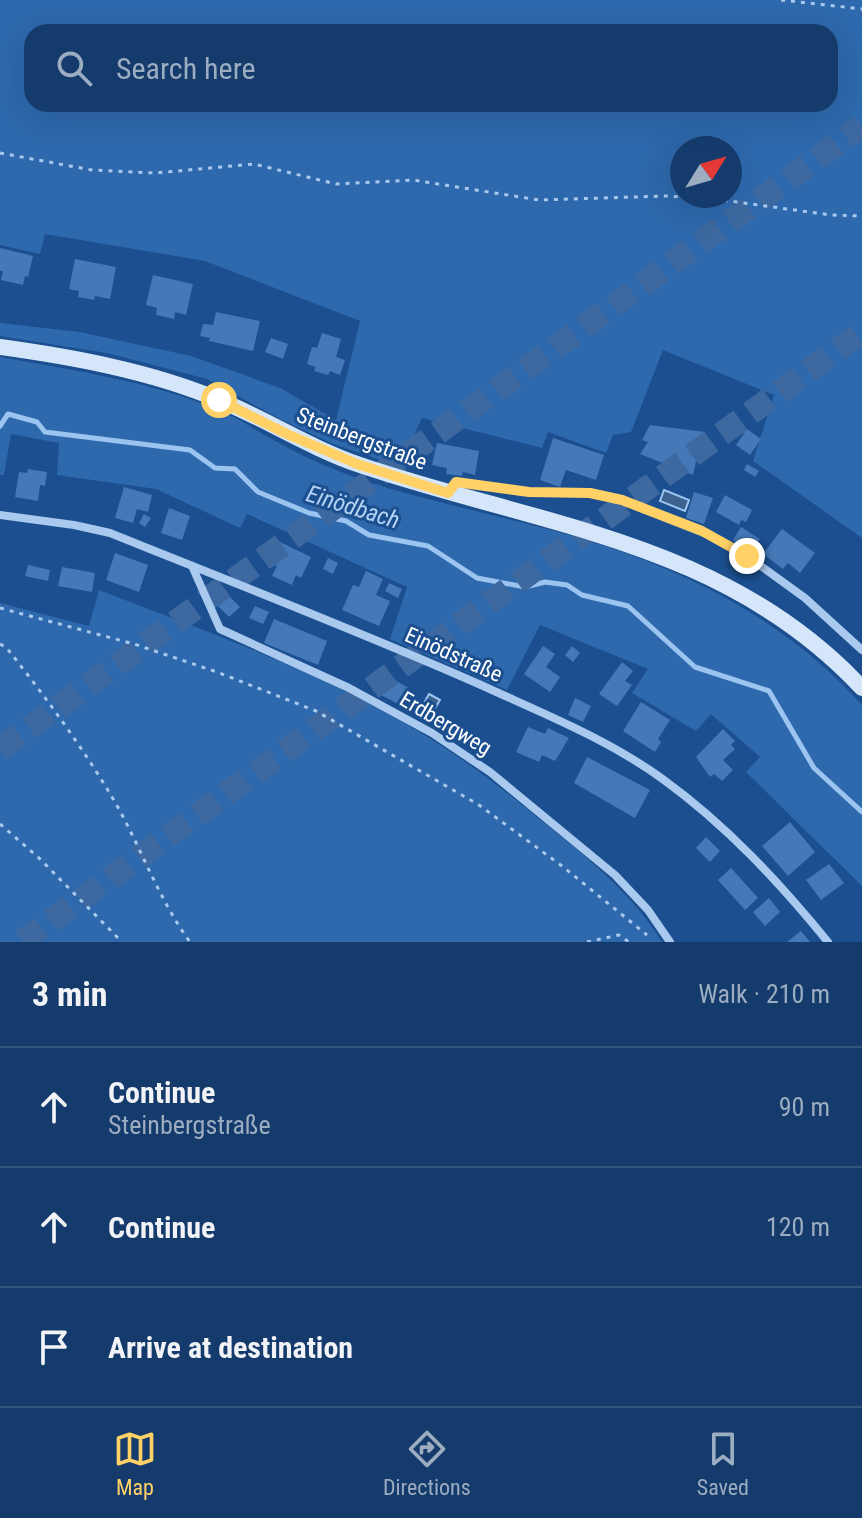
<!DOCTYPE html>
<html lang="en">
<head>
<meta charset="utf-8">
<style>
	body { margin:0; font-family:"Roboto Condensed",sans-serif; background:#214673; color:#f1f3f6 }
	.compass { position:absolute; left:670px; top:136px; width:72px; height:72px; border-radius:50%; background:#143b6b; box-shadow:0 8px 32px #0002; rotate:53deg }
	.stop { position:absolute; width:24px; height:24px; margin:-18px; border:6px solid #ffd166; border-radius:50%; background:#fff }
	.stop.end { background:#ffd166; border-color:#fff; box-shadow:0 2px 8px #0008 }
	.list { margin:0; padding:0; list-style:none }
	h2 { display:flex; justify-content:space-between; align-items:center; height:104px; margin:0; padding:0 32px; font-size:34px }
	h2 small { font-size:26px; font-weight:400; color:#9dadc1 }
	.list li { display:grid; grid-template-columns:52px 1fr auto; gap:24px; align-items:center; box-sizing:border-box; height:120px; padding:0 32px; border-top:2px solid #33557e }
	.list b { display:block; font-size:30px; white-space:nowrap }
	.list p { margin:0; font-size:26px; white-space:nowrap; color:#9dadc1 }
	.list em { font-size:26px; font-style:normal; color:#9dadc1 }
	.icon { flex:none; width:44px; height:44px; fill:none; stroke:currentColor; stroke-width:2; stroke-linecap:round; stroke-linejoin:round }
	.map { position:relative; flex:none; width:862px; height:942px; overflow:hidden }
	.search { position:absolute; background:#143b6b; box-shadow:0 8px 32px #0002; left:24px; right:24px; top:24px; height:88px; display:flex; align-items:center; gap:20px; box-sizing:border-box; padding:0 28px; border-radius:24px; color:#9dadc1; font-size:30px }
	.sheet { height:464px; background:#143b6b }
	nav { display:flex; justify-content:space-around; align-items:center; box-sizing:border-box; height:112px; border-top:2px solid #33557e; background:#143b6b; font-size:22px; color:#9dadc1 }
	nav a { display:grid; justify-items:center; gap:4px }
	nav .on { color:#ffd166 }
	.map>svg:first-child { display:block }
	.green { fill:#2e69ad; fill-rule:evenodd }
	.water { fill:#3c6290; stroke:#9cc4f0; stroke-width:2 }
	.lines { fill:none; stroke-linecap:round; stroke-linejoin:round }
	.stream { stroke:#9cc4f0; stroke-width:5 }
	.building { fill:#4478b7 }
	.highway-tunnel { stroke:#3d69a0; stroke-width:24; stroke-dasharray:24 12; stroke-linecap:butt }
	.path { stroke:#a9c9ee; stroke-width:3; stroke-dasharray:4 6; stroke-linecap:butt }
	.street { stroke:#a9c9ee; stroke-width:8 }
	.secondary { stroke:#d6e6fa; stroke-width:16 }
	.route { stroke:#ffd166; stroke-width:10 }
	.labels { text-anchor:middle; stroke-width:6; stroke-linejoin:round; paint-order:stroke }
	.street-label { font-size:22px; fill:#fff; stroke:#1b4f8f }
	.water-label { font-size:24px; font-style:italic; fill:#b5d3f5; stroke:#1b4f8f }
</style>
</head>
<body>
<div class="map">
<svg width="862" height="942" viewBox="0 0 862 942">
	<rect width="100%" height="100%" fill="#1b4f8f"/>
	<!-- green -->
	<g class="green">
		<path d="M 0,0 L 862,0 L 862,538 L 753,461 L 774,395 L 663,350 L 631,432 L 613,435 L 606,453 L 548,432 L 542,448 L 422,418 L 409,446 L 406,469 L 331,443 L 278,418 L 207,379 L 107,353 L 0,336 L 0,323 L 80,332 L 191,356 L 280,388 L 336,420 L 360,321 L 205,261 L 45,234 L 40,254 L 0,245 ZM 32,32 L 830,32 L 830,104 L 32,104 ZM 682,148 L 730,148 L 730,196 L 682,196 Z"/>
		<path d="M 0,357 C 77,371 156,382 228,414 C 243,421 256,431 270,438 C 303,457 339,473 375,484 C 442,505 512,518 580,538 C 687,570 787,621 862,705 L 862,886 L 746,772 L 760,757 L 711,714 L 696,731 L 632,693 L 648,669 L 540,625 L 507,690 L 390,639 L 407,587 L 247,514 L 240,528 L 156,489 L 57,475 L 59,443 L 11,434 L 4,475 L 0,475 Z"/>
		<path d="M 99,590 C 211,633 328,674 431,739 C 474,766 513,797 552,829 C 593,862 634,897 662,942 L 0,942 L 0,603 L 89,626 Z"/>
	</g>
	<!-- water -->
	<g class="water">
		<path d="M 664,490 L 689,500 L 685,511 L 660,501 Z"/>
		<path d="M 429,694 L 440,700 L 428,720 L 418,714 Z"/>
	</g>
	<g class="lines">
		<!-- stream -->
		<path class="stream" d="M 0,426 L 8,414 L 37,422 L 45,432 L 190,450 L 215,468 L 235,469 L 258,492 L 309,513 L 346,521 L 369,535 L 428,546 L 477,578 L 525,587 L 545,582 L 567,585 L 582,595 L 628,606 L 695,667 L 769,691 L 814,768 L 862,812"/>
	</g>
	<!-- building -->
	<g class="building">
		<path d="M 0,248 L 33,256 L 28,277 L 25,276 L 23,285 L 1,280 L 3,271 L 0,271 Z"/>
		<path d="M 75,259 L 116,267 L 110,299 L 95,296 L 94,300 L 78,297 L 79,291 L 69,289 Z"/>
		<path d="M 153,275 L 193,284 L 186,315 L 175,312 L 174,319 L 156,315 L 157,308 L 146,305 Z"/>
		<path d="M 216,312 L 260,321 L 253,351 L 209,341 L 210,338 L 200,336 L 203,324 L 213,325 Z"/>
		<path d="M 322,333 L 341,339 L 336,357 L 345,360 L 340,375 L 330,371 L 328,375 L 314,371 L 316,367 L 307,364 L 312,347 L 317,348 Z"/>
		<path d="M 271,338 L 288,344 L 283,359 L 265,352 Z"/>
		<path d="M 650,425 L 705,432 L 706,453 L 698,452 L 693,475 L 640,454 L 648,442 L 642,440 Z"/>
		<path d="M 747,429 L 761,439 L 750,455 L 736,445 Z"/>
		<path d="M 553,438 L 604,455 L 596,480 L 566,470 L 560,487 L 540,480 Z"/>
		<path d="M 437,443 L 479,451 L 475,475 L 463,472 L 462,476 L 446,474 L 447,468 L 432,465 Z"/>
		<path d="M 747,464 L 759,471 L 755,477 L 744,470 Z"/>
		<path d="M 28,469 L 47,472 L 45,486 L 40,485 L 38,501 L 15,497 L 19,472 L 27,473 Z"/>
		<path d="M 124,487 L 152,495 L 148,512 L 137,509 L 133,523 L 115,518 Z"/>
		<path d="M 694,492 L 713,498 L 704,524 L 686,518 Z"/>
		<path d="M 725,495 L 752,510 L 746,522 L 741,520 L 739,525 L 716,512 Z"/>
		<path d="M 169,508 L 190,516 L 182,540 L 161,533 Z"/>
		<path d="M 144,514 L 151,518 L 145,527 L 139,523 Z"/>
		<path d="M 741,527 L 760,539 L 751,552 L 733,540 Z"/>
		<path d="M 782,529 L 815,553 L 800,573 L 788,563 L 783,569 L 763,554 Z"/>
		<path d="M 278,541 L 311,557 L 301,578 L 296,575 L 292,585 L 272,576 L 277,566 L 268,562 Z"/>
		<path d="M 115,553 L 148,565 L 139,592 L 106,580 Z"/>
		<path d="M 328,558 L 338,563 L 333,574 L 323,569 Z"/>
		<path d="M 28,565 L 50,570 L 48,581 L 25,576 Z"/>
		<path d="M 62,567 L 95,573 L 92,592 L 58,586 Z"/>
		<path d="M 366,571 L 383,579 L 376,595 L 390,601 L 379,626 L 342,610 L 353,585 L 359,587 Z"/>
		<path d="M 389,583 L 402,589 L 398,598 L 385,591 Z"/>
		<path d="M 222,589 L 240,607 L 229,617 L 212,600 Z"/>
		<path d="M 255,606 L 269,612 L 263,624 L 249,618 Z"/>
		<path d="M 274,619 L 327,641 L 318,665 L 264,643 Z"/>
		<path d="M 543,646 L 555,654 L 546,667 L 560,677 L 550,692 L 524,674 Z"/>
		<path d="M 572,646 L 580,653 L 573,662 L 565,655 Z"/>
		<path d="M 622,662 L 633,671 L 625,681 L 632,685 L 617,706 L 599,694 Z"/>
		<path d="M 381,673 L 409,688 L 400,705 L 372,690 Z"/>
		<path d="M 575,698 L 591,706 L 583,722 L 568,715 Z"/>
		<path d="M 641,702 L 670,720 L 658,739 L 661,742 L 655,752 L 623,731 Z"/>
		<path d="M 528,727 L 545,734 L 548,728 L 569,738 L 555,761 L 542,755 L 539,762 L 516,752 Z"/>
		<path d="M 723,729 L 735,741 L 731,745 L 735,749 L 723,760 L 733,770 L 722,781 L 714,774 L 710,777 L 696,757 Z"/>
		<path d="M 587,757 L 650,790 L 635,818 L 574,783 Z"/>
		<path d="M 790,822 L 815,852 L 788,876 L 762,846 Z"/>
		<path d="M 706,837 L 720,851 L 710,862 L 696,848 Z"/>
		<path d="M 829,864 L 844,883 L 821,900 L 806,880 Z"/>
		<path d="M 731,868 L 758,898 L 745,910 L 718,880 Z"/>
		<path d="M 769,898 L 780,912 L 765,926 L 753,912 Z"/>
		<path d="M 801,931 L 810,942 L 787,942 Z"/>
	</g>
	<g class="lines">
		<!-- highway-tunnel -->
		<g class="highway-tunnel">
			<path d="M 0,749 L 862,126"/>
			<path d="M 22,942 L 862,332"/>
		</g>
		<!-- path -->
		<g class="path">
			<path d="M 781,0 L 862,9"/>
			<path d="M 0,153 L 92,170 L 155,173 L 254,164 L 336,184 L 413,180 L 539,200 L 666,196 L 722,200 L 831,215 L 862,216"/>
			<path d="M 0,608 L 134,644 L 217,672 L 316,711 L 479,805 L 562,866 L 647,935"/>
			<path d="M 0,644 L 6,647 C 44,695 81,745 112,797 C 140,844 157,897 190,942"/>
			<path d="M 0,824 L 39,858 L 122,942"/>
			<path d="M 587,942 L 619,935 L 629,942"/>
		</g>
		<!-- street -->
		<g class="street">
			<path d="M 448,492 L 456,482 L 529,492 L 590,493 L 622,500 L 702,531 L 747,556 L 805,598 L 862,650"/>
			<path d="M 0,515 L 74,525 L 110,533 C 234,583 359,631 481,685 C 544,714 608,739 664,780 C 727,826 779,882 828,942"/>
			<path d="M 192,566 L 220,629 L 349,688 L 432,733 L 490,772 L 615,875 L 648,910 L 670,942"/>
		</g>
		<!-- secondary -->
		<path class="secondary" d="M 0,347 C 73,357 149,371 217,399 C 266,419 310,448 360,465 C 540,526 725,541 862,688"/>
	</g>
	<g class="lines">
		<!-- route -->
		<path class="route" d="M 219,400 L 287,434 L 357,464 L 448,493 L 456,482 L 529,492 L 590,493 L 622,500 L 702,531 L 747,556"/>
	</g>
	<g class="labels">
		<!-- street labels -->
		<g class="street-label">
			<text transform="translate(362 438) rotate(21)" y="8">Steinbergstraße</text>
			<text transform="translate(454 654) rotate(24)" y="8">Einödstraße</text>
			<text transform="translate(446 723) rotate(31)" y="8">Erdbergweg</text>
		</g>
		<!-- water labels -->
		<g class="water-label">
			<text transform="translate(353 507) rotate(17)" y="8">Einödbach</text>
		</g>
	</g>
</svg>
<svg class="compass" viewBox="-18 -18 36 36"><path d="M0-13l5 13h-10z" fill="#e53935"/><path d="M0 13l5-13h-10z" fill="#9dadc1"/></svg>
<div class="stop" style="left:219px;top:400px"></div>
<div class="stop end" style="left:747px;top:556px"></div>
<div class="search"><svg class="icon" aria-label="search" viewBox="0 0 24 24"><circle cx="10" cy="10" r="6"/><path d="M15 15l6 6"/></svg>Search here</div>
</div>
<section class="sheet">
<h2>3 min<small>Walk · 210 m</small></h2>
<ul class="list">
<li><svg class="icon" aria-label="ahead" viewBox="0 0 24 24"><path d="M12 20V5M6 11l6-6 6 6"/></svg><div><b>Continue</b><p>Steinbergstraße</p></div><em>90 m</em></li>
<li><svg class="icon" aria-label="ahead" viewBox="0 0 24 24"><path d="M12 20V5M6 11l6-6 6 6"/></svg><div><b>Continue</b></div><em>120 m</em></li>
<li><svg class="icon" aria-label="arrive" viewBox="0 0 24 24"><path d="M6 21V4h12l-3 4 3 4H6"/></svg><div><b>Arrive at destination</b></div></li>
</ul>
</section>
<nav>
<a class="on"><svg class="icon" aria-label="map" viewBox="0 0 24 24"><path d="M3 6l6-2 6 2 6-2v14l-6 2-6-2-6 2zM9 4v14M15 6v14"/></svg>Map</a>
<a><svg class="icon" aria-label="directions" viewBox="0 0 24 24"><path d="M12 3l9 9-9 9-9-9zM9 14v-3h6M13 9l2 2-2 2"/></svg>Directions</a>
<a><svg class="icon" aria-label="saved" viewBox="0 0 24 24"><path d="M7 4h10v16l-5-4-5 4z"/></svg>Saved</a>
</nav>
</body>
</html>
